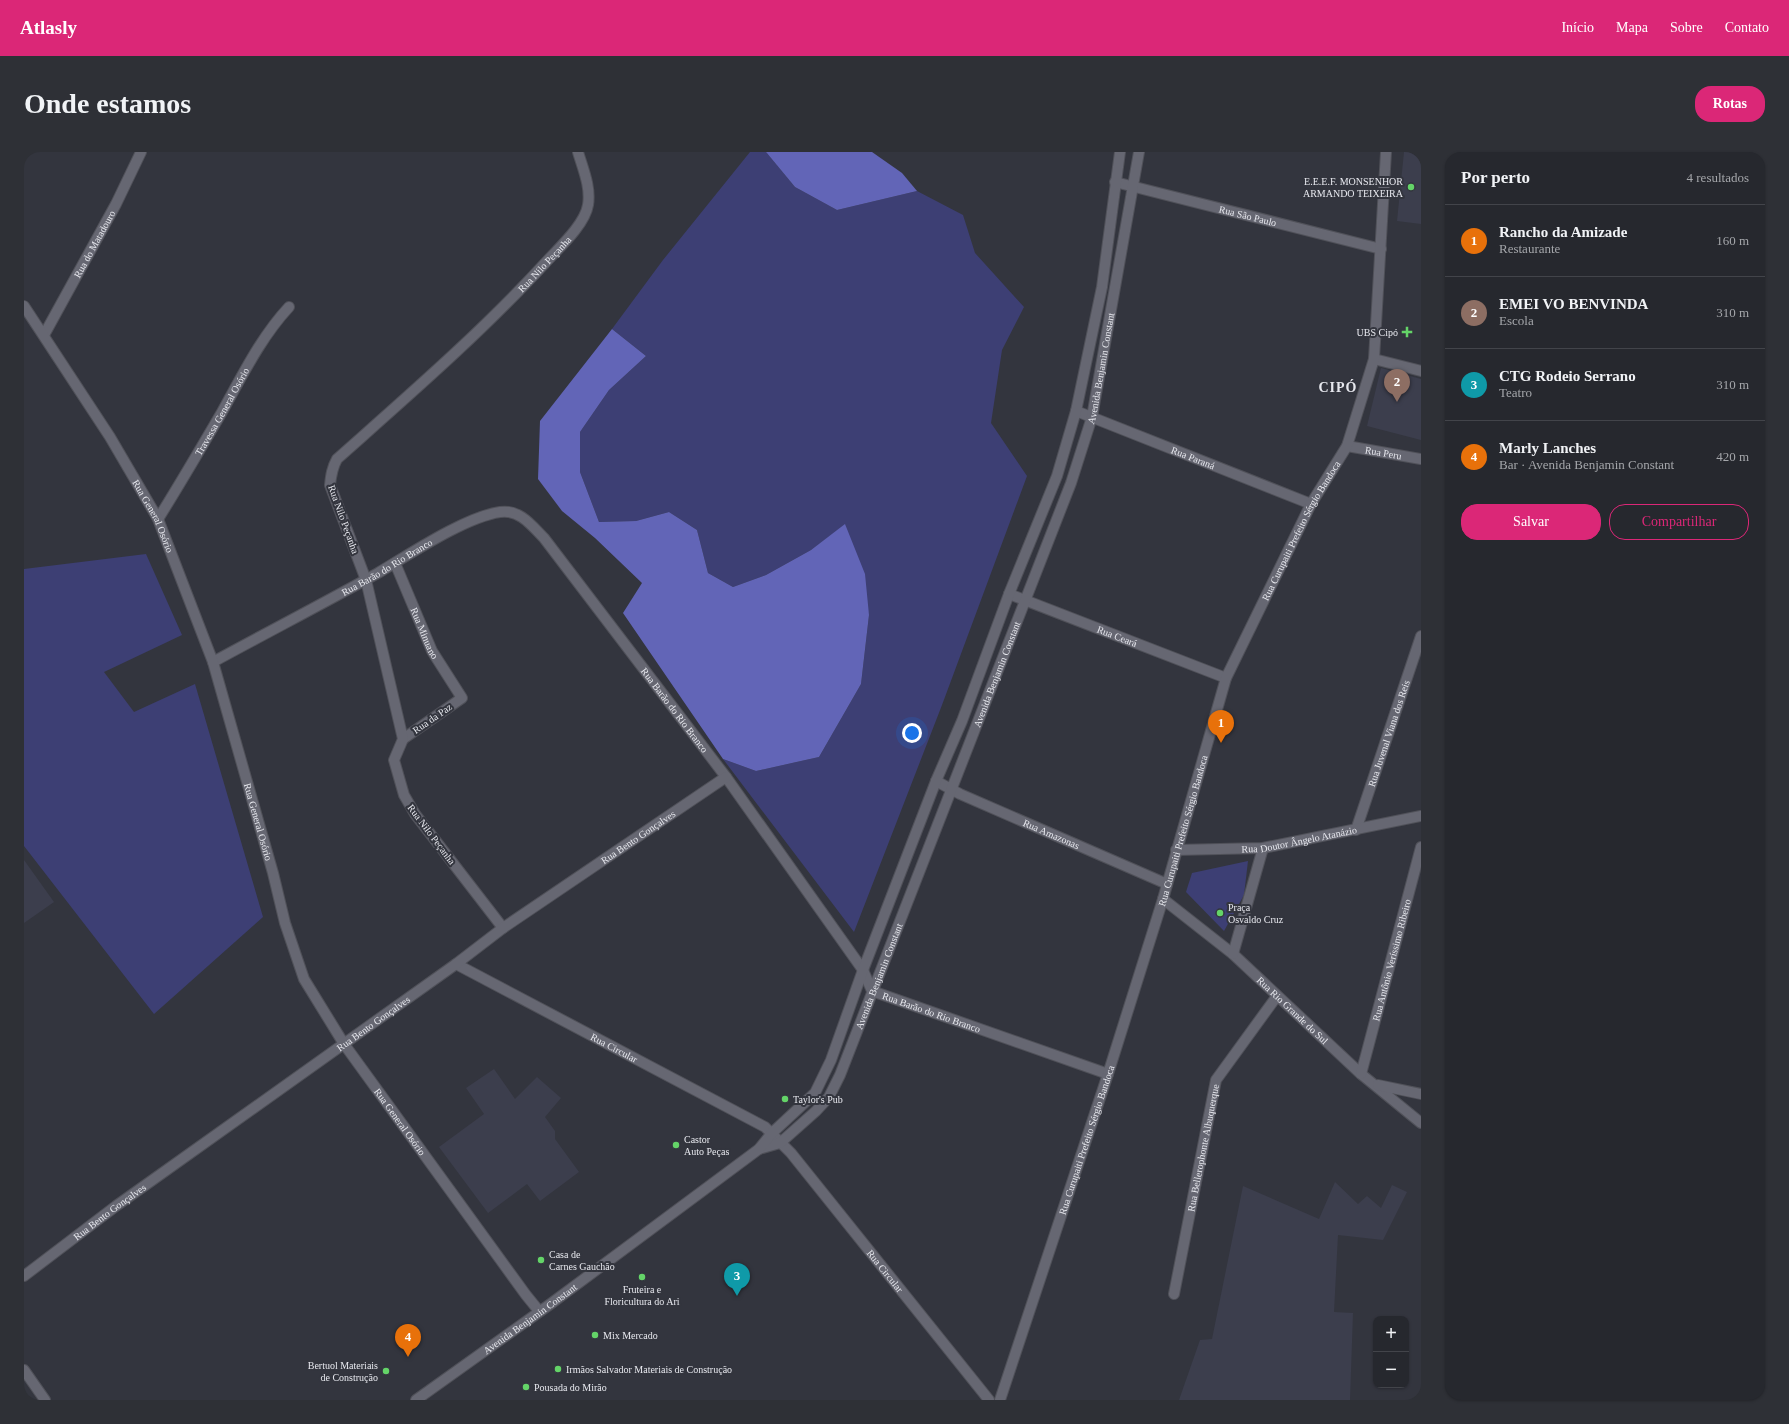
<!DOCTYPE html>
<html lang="pt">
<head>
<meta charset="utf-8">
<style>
	body { margin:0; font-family:"Times New Roman",serif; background:#2e3036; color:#f1f3f6 }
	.controls { position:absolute; right:12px; bottom:12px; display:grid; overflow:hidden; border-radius:8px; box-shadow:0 1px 3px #0004 }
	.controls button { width:36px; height:36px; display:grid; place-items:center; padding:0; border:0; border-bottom:1px solid #42444a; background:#26282e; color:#f1f3f6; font:20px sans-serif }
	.you { position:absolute; left:888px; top:581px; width:14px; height:14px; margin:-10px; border:3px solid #fff; border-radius:50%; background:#1a73e8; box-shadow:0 0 0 6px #1a73e833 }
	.badge { display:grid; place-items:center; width:26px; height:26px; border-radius:50%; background:#db2777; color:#fff; font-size:13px; font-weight:700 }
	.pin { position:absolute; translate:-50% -33px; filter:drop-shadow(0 1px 2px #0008) }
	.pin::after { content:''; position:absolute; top:21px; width:14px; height:12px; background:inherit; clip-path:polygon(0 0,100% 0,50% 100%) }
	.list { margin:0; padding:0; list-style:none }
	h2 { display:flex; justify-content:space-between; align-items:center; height:52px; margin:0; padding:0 16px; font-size:17px }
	h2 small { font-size:13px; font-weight:400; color:#a4a6aa }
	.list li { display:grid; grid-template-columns:26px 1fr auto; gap:12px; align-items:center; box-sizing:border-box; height:72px; padding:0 16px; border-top:1px solid #42444a }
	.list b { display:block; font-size:15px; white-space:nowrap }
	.list p { margin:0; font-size:13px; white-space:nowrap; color:#a4a6aa }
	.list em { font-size:13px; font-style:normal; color:#a4a6aa }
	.actions { display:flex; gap:8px; padding:12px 16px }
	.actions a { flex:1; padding:9px 0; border:1px solid #db2777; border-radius:16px; text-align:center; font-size:14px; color:#db2777 }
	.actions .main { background:#db2777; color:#fff }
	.map { position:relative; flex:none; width:1397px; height:1248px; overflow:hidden; border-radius:16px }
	header { display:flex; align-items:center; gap:24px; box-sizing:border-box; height:56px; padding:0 20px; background:#db2777; color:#fff }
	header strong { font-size:19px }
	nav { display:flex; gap:22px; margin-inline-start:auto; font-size:14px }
	.intro { display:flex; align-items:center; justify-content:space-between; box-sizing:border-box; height:96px; padding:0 24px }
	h1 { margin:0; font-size:28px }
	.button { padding:10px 18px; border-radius:16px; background:#db2777; color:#fff; font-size:14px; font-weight:700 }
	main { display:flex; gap:24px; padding:0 24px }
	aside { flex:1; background:#26282e; border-radius:16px; box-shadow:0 1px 3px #0004 }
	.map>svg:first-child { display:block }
	.built { fill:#3c3e4d }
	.green { fill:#3d3f74 }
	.forest { fill:#6265b7 }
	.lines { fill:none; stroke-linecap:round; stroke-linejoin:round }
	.pedestrian-casing { stroke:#505159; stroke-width:10 }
	.minor-casing { stroke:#505159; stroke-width:12 }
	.tertiary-casing { stroke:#505159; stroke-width:12 }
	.secondary-casing { stroke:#505159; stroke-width:12 }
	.pedestrian { stroke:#666772; stroke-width:8 }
	.minor { stroke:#666772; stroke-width:10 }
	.tertiary { stroke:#666772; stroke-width:10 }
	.secondary { stroke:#666772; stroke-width:10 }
	.poi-dot { fill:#64d468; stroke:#33353e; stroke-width:1.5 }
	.labels { text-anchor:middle; stroke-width:4; stroke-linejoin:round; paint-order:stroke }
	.poi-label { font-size:10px; fill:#e7e8ee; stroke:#33353e; text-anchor:start }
	.street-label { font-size:10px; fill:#e7e8ee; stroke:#33353e }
	.district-label { font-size:14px; font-weight:bold; letter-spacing:1px; fill:#e7e8ee; stroke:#33353e }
</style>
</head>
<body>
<header>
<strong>Atlasly</strong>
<nav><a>Início</a><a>Mapa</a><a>Sobre</a><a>Contato</a></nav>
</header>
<div class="intro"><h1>Onde estamos</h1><a class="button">Rotas</a></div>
<main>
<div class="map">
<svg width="1397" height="1248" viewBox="0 0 1397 1248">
	<rect width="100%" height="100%" fill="#33353e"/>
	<!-- built -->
	<g class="built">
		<path d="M 1380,0 L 1397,0 L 1397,72 L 1373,69 Z"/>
		<path d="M 1357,216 L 1397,227 L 1397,288 L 1343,274 Z"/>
		<path d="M 0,708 L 30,750 L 0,771 Z"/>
		<path d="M 470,917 L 491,947 L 513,925 L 537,946 L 521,965 L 531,979 L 531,987 L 555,1020 L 516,1049 L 503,1032 L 464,1061 L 415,995 L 460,962 L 442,936 Z"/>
		<path d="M 1311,1030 L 1334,1052 L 1343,1044 L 1357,1056 L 1368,1033 L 1383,1040 L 1359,1088 L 1314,1083 L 1310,1160 L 1329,1161 L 1326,1248 L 1155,1248 L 1176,1188 L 1188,1187 L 1219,1034 L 1295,1067 Z"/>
	</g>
	<!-- green -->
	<g class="green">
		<path d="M 726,0 L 742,0 L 771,35 L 813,58 L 893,39 L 939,63 L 951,101 L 1000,155 L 978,198 L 967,271 L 1003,324 L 918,553 L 830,780 L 699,607 L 732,619 L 795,605 L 837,532 L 845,463 L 821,373 L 787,398 L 742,423 L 709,435 L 684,421 L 673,378 L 645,360 L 612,369 L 575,370 L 556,320 L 556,280 L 585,238 L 622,204 L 588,177 L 639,108 Z"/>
		<path d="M 122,402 L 158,483 L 80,520 L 110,560 L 171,532 L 239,765 L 130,862 L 0,694 L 0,417 Z"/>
		<path d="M 1224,709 L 1220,743 L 1200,779 L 1162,740 L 1168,721 Z"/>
	</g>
	<!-- forest -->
	<g class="forest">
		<path d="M 742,0 L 848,0 L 878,21 L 893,39 L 813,58 L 771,35 Z"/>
		<path d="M 588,177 L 622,204 L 585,238 L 556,280 L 556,320 L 575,370 L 612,369 L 645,360 L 673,378 L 684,421 L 709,435 L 742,423 L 787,398 L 821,372 L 841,422 L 845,463 L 837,532 L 795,605 L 732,619 L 699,607 L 599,461 L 618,431 L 571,386 L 538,359 L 514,327 L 516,269 Z"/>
	</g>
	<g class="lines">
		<!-- pedestrian casing -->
		<g class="pedestrian-casing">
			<path id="pedestrian" d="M 0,1246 L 1,1248"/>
		</g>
		<!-- minor casing -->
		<g class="minor-casing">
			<g id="minor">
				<path id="s1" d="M 1091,30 L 1357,97"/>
				<path id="s2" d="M 20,183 L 92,52 L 117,0"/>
				<path d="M 1350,207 L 1397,219"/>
				<path id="s3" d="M 1052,259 L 1287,352"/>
				<path id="s4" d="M 1323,294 L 1397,307"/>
				<path id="s5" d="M 134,367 C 156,332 177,296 198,260 C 218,224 237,185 265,155"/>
				<path id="s6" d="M 371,411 L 408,499 L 438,546 L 379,587"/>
				<path id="s7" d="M 985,442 L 1202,526"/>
				<path id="s8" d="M 189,510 C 244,480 300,451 354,421 C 386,402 441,365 476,360 C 496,357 508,374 520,386 L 702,625 L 839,818 L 848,839 L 1084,922"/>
				<path id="s9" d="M 912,629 L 936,642 L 1143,732"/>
				<path id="s10" d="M 1332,678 L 1397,484"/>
				<path id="s11" d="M 1152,698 L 1239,696 L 1397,664"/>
				<path id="s12" d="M 1139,747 L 1209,802 L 1337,922 L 1397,971"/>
				<path id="s13" d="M 479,776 L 391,662 L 380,643 L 370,608 L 379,587 L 342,428 L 306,333 C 307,323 308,316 313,307 C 385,243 458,180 523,109 C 536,95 561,72 564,53 C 567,35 559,17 554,0"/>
				<path d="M 1209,802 L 1239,696"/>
				<path id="s14" d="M 432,812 L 741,975 L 767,1001 L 965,1248"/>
				<path id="s15" d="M 1337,922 L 1397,695"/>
				<path d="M 1354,933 L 1397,942"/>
				<path id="s16" d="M 0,1124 L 92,1054 L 432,812 L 479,776 L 702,625"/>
				<path id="s17" d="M 1150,1142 L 1192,928 L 1253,844"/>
			</g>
		</g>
		<!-- tertiary casing -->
		<g class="tertiary-casing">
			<g id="tertiary">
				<path id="s18" d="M 0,154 L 86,285 L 134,367 L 189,510 L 249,721 L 261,771 L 280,827 L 320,892 L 502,1143 L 515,1159"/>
				<path id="s19" d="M 976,1248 L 1084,922 L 1139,747 L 1202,526 L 1287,352 L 1323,294 L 1350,207 L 1362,0"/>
			</g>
		</g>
		<!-- secondary casing -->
		<g class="secondary-casing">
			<g id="secondary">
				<path id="s20" d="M 735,997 L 756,991 L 792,959 L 805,945 L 816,923 L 1047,331 L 1068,265 L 1115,0"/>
				<path d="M 0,1218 L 21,1248"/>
				<path id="s21" d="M 392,1248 L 525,1153 L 735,997 L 748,981 L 791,941 L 807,908 L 839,818 L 912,629 L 938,569 L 985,442 L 1033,324 L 1052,259 L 1078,135 L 1096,0"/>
			</g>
		</g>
		<!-- pedestrian -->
		<use href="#pedestrian" class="pedestrian"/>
		<!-- minor -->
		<use href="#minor" class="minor"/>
		<!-- tertiary -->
		<use href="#tertiary" class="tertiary"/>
		<!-- secondary -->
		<use href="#secondary" class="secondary"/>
	</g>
	<!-- markers -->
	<g class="poi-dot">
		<circle cx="1387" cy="35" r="4"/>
		<path d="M1381 174h4v4h4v4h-4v4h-4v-4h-4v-4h4z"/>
		<circle cx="1196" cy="761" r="4"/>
		<circle cx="761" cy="947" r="4"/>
		<circle cx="652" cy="993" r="4"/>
		<circle cx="517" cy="1108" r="4"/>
		<circle cx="618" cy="1125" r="4"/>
		<circle cx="571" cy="1183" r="4"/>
		<circle cx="534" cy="1217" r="4"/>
		<circle cx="362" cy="1219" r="4"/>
		<circle cx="502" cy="1235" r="4"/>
	</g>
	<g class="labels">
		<!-- poi labels -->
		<g class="poi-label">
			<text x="1379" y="33" text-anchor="end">E.E.E.F. MONSENHOR<tspan x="1379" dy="12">ARMANDO TEIXEIRA</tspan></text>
			<text x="1374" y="184" text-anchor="end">UBS Cipó</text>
			<text x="1204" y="759">Praça<tspan x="1204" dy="12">Osvaldo Cruz</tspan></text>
			<text x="769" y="951">Taylor's Pub</text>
			<text x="660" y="991">Castor<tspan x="660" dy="12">Auto Peças</tspan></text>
			<text x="525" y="1106">Casa de<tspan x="525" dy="12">Carnes Gauchão</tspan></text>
			<text x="618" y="1141" text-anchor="middle">Fruteira e<tspan x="618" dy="12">Floricultura do Ari</tspan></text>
			<text x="579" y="1187">Mix Mercado</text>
			<text x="354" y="1217" text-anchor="end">Bertuol Materiais<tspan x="354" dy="12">de Construção</tspan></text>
			<text x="542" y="1221">Irmãos Salvador Materiais de Construção</text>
			<text x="510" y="1239">Pousada do Mirão</text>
		</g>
		<!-- street labels -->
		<g class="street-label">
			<text dy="4" stroke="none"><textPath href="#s1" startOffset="137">Rua São Paulo</textPath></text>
			<text dy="4" stroke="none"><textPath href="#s2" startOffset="104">Rua do Matadouro</textPath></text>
			<text dy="4" stroke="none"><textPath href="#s13" startOffset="802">Rua Nilo Peçanha</textPath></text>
			<text dy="4" stroke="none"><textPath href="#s20" startOffset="868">Avenida Benjamin Constant</textPath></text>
			<text dy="4" stroke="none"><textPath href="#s5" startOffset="125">Travessa General Osório</textPath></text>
			<text dy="4" stroke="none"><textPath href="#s4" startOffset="37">Rua Peru</textPath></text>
			<text dy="4" stroke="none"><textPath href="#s3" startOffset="126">Rua Paraná</textPath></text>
			<text dy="4" stroke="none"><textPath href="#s18" startOffset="247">Rua General Osório</textPath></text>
			<text transform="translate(320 367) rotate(70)" y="4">Rua Nilo Peçanha</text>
			<text dy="4" stroke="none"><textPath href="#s19" startOffset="922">Rua Curupaiti Prefeito Sérgio Bandoca</textPath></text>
			<text dy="4" stroke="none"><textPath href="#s8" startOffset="198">Rua Barão do Rio Branco</textPath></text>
			<text dy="4" stroke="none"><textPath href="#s6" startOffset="76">Rua Minuano</textPath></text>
			<text dy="4" stroke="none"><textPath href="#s7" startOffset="116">Rua Ceará</textPath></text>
			<text dy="4" stroke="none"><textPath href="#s20" startOffset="544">Avenida Benjamin Constant</textPath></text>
			<text dy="4" stroke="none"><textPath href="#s8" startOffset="594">Rua Barão do Rio Branco</textPath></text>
			<text transform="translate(408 566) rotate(-35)" y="4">Rua da Paz</text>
			<text dy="4" stroke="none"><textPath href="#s10" startOffset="102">Rua Juvenal Viana dos Reis</textPath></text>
			<text dy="4" stroke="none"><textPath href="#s18" startOffset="571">Rua General Osório</textPath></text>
			<text dy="4" stroke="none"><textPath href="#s19" startOffset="598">Rua Curupaiti Prefeito Sérgio Bandoca</textPath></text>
			<text transform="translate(408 682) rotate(53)" y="4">Rua Nilo Peçanha</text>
			<text dy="4" stroke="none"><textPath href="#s9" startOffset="127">Rua Amazonas</textPath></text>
			<text dy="4" stroke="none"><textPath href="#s16" startOffset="755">Rua Bento Gonçalves</textPath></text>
			<text dy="4" stroke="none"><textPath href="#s11" startOffset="124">Rua Doutor Ângelo Atanázio</textPath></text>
			<text dy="4" stroke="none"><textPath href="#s15" startOffset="118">Rua Antônio Veríssimo Ribeiro</textPath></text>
			<text dy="4" stroke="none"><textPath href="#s20" startOffset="220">Avenida Benjamin Constant</textPath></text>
			<text dy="4" stroke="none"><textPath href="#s12" startOffset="171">Rua Rio Grande do Sul</textPath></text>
			<text dy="4" stroke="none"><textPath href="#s8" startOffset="1001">Rua Barão do Rio Branco</textPath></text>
			<text dy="4" stroke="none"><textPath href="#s16" startOffset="431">Rua Bento Gonçalves</textPath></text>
			<text dy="4" stroke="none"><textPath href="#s14" startOffset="179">Rua Circular</textPath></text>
			<text dy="4" stroke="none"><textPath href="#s18" startOffset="907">Rua General Osório</textPath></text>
			<text dy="4" stroke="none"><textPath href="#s19" startOffset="274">Rua Curupaiti Prefeito Sérgio Bandoca</textPath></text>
			<text dy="4" stroke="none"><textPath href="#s17" startOffset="149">Rua Bellerophonte Albuquerque</textPath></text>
			<text dy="4" stroke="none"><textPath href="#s16" startOffset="107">Rua Bento Gonçalves</textPath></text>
			<text dy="4" stroke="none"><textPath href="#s14" startOffset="537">Rua Circular</textPath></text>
			<text dy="4" stroke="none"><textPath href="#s21" startOffset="140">Avenida Benjamin Constant</textPath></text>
		</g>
		<!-- district labels -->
		<g class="district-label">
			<text x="1314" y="240">CIPÓ</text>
		</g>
	</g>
</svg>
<div class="controls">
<button>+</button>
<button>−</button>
</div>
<div class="you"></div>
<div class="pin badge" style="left:1197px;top:591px;background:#e8710a">1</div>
<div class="pin badge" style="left:1373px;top:250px;background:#8d6e63">2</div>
<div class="pin badge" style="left:713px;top:1144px;background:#0f9aa8">3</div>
<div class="pin badge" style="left:384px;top:1205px;background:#e8710a">4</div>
</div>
<aside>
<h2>Por perto<small>4 resultados</small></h2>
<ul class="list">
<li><span class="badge" style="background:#e8710a">1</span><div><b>Rancho da Amizade</b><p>Restaurante</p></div><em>160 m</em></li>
<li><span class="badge" style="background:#8d6e63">2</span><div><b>EMEI VO BENVINDA</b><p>Escola</p></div><em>310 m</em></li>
<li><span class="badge" style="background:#0f9aa8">3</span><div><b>CTG Rodeio Serrano</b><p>Teatro</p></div><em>310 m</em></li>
<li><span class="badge" style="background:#e8710a">4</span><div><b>Marly Lanches</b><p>Bar · Avenida Benjamin Constant</p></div><em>420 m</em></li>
</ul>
<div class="actions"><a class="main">Salvar</a><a>Compartilhar</a></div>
</aside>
</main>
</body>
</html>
